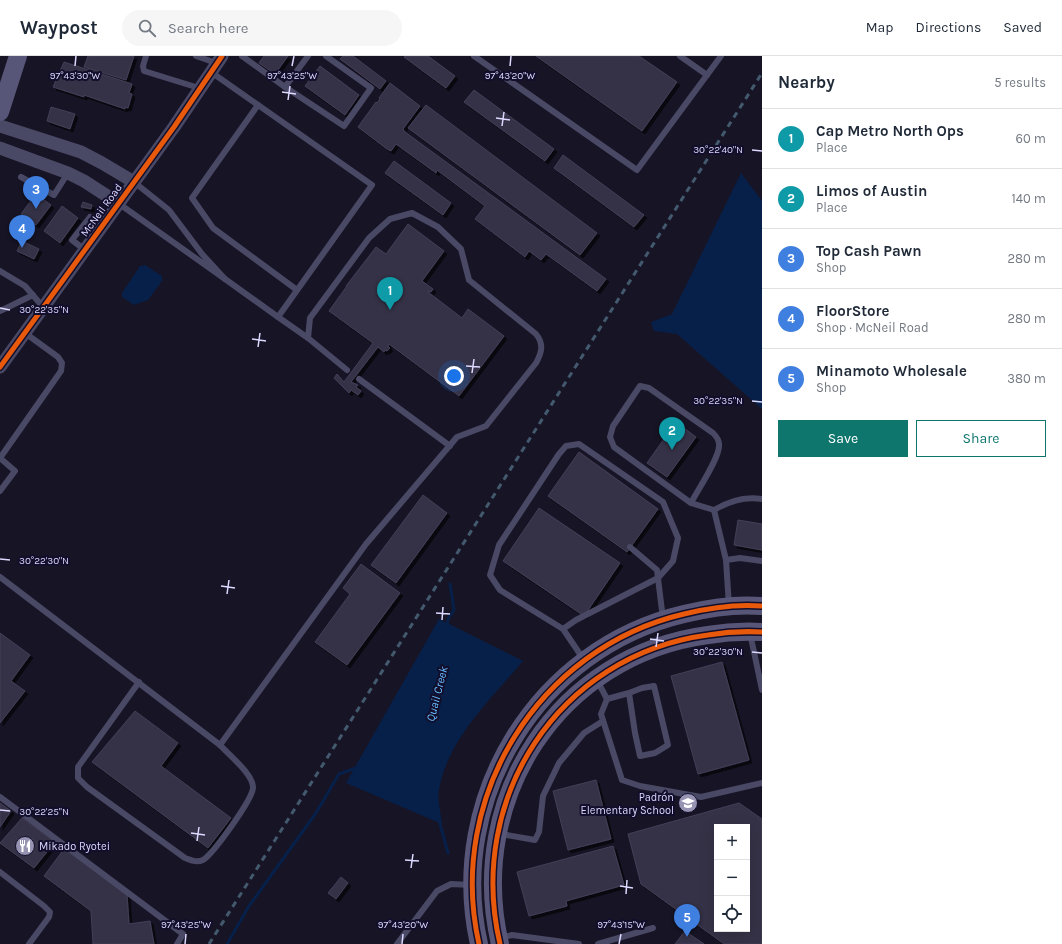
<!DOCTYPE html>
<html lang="en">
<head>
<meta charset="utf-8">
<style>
	body { margin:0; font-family:Karla,sans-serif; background:#f6f6f7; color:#1f2937 }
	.controls { position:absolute; right:12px; bottom:12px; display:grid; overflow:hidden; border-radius:0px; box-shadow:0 4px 16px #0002 }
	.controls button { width:36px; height:36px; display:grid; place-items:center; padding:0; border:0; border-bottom:1px solid #e0e1e3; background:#fff; color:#1f2937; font:20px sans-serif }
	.you { position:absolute; left:454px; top:320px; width:14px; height:14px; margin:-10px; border:3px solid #fff; border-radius:50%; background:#1a73e8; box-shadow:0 0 0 6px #1a73e833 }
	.badge { display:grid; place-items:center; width:26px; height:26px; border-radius:50%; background:#0f766e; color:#fff; font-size:13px; font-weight:700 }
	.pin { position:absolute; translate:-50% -33px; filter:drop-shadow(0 1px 2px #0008) }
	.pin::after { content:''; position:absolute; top:21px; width:14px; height:12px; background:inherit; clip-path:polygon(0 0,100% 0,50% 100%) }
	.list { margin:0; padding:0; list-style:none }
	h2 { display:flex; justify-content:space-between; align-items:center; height:52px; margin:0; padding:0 16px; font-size:17px }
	h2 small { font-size:13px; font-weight:400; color:#747a83 }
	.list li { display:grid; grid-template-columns:26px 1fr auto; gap:12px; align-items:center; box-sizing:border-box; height:60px; padding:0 16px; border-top:1px solid #e0e1e3 }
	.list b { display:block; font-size:15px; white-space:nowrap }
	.list p { margin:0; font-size:13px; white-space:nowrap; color:#747a83 }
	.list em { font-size:13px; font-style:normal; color:#747a83 }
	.actions { display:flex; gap:8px; padding:12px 16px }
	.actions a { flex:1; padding:9px 0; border:1px solid #0f766e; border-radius:0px; text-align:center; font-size:14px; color:#0f766e }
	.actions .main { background:#0f766e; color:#fff }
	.icon { flex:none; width:22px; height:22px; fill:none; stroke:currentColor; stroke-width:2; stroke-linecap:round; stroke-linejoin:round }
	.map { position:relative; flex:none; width:762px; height:888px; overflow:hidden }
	header { display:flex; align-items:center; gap:24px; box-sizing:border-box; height:56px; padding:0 20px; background:#fff; border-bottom:1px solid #e0e1e3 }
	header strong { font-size:19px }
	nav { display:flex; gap:22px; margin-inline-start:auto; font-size:14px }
	.search { width:280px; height:36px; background:#f6f6f7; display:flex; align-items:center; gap:10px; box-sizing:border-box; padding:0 14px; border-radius:22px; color:#747a83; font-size:15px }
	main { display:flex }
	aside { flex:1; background:#fff }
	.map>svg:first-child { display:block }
	.water { fill:#072049 }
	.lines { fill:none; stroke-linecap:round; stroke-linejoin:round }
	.stream { stroke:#072049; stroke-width:3 }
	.building { fill:#363246; stroke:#433f58; fill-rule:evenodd; filter:url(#shadow) }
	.service { stroke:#494966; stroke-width:6 }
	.minor { stroke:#494966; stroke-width:13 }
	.secondary { stroke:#585678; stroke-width:18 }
	.rail { stroke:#435a6e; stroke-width:3; stroke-dasharray:6 5; stroke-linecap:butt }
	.cycleway-casing { stroke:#120e2b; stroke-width:8 }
	.cycleway { stroke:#e8590c; stroke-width:5 }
	.ticks { fill:none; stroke:#dcd8ff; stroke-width:1.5 }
	.labels { text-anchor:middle; stroke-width:4; stroke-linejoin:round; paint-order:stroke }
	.street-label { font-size:11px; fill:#dcd8ff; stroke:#120e2b }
	.poi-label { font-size:11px; fill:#dcd8ff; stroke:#120e2b; text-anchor:end }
	.water-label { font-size:12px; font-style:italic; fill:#6bf; stroke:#120e2b }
	.ticks-label { font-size:10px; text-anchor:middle; fill:#dcd8ff; stroke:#120e2b; stroke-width:4; stroke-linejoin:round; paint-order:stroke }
</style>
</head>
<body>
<header>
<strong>Waypost</strong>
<div class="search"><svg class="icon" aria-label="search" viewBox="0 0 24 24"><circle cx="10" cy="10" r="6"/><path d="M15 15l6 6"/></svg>Search here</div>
<nav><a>Map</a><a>Directions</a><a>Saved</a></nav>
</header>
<main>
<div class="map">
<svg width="762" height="888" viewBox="0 0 762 888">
	<defs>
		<filter id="shadow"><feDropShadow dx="3" dy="3" stdDeviation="0" flood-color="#0009"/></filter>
	</defs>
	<rect width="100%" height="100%" fill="#171425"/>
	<!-- water -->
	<g class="water">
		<path d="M 741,117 L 762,145 L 762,353 L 677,278 L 654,275 L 651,266 L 672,258 Z"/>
		<path d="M 145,209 L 162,220 L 162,225 L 148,244 L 134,249 L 122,241 L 122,237 L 140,210 Z"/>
		<path d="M 439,563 L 523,605 C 492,642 447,684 439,734 C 437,744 441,757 442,768 L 346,727 Z"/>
	</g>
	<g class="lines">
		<!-- stream -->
		<g class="stream">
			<path d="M 447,570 L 448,563 L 454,554 L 450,528"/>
			<path d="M 439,764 L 448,797"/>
			<path d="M 227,888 L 249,850 L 316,757 L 339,718 L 356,712"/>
		</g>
	</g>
	<!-- building -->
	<g class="building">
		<path d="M 88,0 L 134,0 L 126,24 L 84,11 Z"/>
		<path d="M 264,0 L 288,0 L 275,18 L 259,7 Z"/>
		<path d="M 343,0 L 353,0 L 386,25 L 380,33 L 340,3 Z"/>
		<path d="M 406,0 L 428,0 L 455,20 L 446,32 L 404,1 Z"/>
		<path d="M 536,0 L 639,0 L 677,26 L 642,75 Z"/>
		<path d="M 64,6 L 132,28 L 129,37 L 132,38 L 128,52 L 125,51 L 125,53 L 84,39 L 84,41 L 53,31 Z"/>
		<path d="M 320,10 L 359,39 L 345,59 L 305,30 Z"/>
		<path d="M 390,27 L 420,50 L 403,73 L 405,76 L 606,223 L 597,235 L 546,198 L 541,204 L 529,195 L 525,201 L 475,163 L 485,150 L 437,114 L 436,117 L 396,88 L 391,95 L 387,93 L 358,71 L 376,46 L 377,47 L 380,43 L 379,42 Z"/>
		<path d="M 474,34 L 554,93 L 545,105 L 464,46 Z"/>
		<path d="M 426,49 L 597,177 L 580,199 L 408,72 Z"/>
		<path d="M 51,51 L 75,58 L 70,73 L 47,65 Z"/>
		<path d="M 563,99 L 644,159 L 634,171 L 554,112 Z"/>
		<path d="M 394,105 L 451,147 L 443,159 L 385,117 Z"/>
		<path d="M 36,138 L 51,149 L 36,169 L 21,158 Z"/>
		<path d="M 83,146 L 92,149 L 91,153 L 81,151 Z"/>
		<path d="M 62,150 L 78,162 L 60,187 L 44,175 Z"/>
		<path d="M 408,168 L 444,195 L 422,225 L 433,233 L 431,236 L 429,235 L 428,236 L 462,262 L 468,253 L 504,280 L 459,340 L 389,288 L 388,290 L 390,292 L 387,295 L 385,294 L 384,296 L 378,291 L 351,326 L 358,329 L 356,331 L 361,335 L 358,339 L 351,334 L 349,337 L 334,322 L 337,318 L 344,326 L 373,287 L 329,255 L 347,230 L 346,230 L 376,191 L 386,198 Z"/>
		<path d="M 22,185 L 39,193 L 34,203 L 17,195 Z"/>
		<path d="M 676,366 L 696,381 L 667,421 L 647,407 Z"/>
		<path d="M 579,396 L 658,453 L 627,496 L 548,440 Z"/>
		<path d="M 423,439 L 447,457 L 396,527 L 371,509 Z"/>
		<path d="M 539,452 L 620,507 L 584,560 L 503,505 Z"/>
		<path d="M 738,464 L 762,468 L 762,494 L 734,489 Z"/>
		<path d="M 361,508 L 400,537 L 347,609 L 315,586 L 350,538 L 343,532 Z"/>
		<path d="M 0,577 L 30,599 L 11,625 L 25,635 L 0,667 Z"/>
		<path d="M 722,606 L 749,704 L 698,718 L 671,620 Z"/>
		<path d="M 135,655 L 178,687 L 161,710 L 231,762 L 208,792 L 92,706 Z"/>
		<path d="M 596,724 L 611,783 L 568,794 L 553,735 Z"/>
		<path d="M 0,747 L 11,755 L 0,771 Z"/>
		<path d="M 739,747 L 762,763 L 762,888 L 724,888 L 641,828 L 628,778 ZM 717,771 L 747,771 L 747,873 L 717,873 Z"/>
		<path d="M 22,762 L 55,786 L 34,812 L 0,787 Z"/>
		<path d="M 613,790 L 624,829 L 566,845 L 567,850 L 529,860 L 517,816 Z"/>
		<path d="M 64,793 L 127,838 L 129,868 L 150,865 L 154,888 L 93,888 L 91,855 L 44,820 Z"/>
		<path d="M 341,821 L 348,827 L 336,843 L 328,837 Z"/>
		<path d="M 685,875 L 704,888 L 675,888 Z"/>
	</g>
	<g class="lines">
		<!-- service -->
		<g class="service">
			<path d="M 146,0 L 143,10 L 144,15 L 199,32"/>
			<path d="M 196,0 L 216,7"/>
			<path d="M 242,0 L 285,31 L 308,0"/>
			<path d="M 474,0 L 637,114 L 721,0"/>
			<path d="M 680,0 L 707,19"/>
			<path d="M 211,16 L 372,129 L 278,261 L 225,223"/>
			<path d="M 285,31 L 344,70 L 371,32 L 326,0"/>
			<path d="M 258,49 L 192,142 L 213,172 L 297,234"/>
			<path d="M 21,121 L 54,139 L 68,117"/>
			<path d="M 118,147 L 225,223 L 202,198 L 169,154 L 134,126"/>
			<path d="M 85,194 L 72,184 L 90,161 L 102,169"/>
			<path d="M 0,215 L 25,230 L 43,251"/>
			<path d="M 0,255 L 33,239"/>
			<path d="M 278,261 L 308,282"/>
			<path d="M 359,323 L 450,390"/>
			<path d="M 0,402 L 61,315 L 62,307 L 58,301 L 25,277"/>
			<path d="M 0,402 L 15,415 L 0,435"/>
			<path d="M 691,447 C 697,435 721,400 719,388 C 719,383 716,380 713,377 L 649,332 L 640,330 L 613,370 L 610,381 L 614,391 L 691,447 L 714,454"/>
			<path d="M 630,491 L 657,514 L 663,563"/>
			<path d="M 726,504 L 740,502 L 762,505"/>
			<path d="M 0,521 L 220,689 L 366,488 L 457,381 L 486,370 L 536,307 C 542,296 544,288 536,278 L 469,224 L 461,193 L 438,171 L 412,157 L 390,163 L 369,182 L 310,262 L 308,282 L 347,314"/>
			<path d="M 729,550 L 726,504 L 714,454 C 729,445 745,440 762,443"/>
			<path d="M 563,573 L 500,534 L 490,519 L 499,489 L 559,398 L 566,390 L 579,388 L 663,446 L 678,482 L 673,505 L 658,522 L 576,564 L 563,573 L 584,604"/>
			<path d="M 750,577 L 762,634"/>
			<path d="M 139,626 L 78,711 L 78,722 L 87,731 L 185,802 C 191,804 196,807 203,804 C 213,798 252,744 253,732 C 254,719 229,699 220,689"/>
			<path d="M 598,626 L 607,643 L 629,637 L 635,677 L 640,700 L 655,697 L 668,689 L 654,630 L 642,632 L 629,637"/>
			<path d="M 607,643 L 601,658 L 622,724 L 640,730 L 701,741 L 762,727"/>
			<path d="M 0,741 L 183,878 L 177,888"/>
			<path d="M 501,778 L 535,784 L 539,776 L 543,740 L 559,707 L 584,677 L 603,665"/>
			<path d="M 0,816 L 44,850 L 50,856 L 49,861 L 29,888"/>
			<path d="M 500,882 L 512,879 L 579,888"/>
			<path d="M 397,888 L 437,835 L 451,828 L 471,829"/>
			<path d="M 598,888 L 653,872"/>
		</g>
		<!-- minor -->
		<g class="minor">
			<path d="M 0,70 L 81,96 L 102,107 L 134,126"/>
			<path d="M 0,92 L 68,117 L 84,125 L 118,147"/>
			<path d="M 0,311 L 174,71 L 222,0"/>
		</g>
		<!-- secondary -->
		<g class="secondary">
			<path d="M 0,56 L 18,0"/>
			<path d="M 479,888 C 446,742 538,592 684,558 C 708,552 737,548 762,550"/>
			<path d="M 500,888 C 466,743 558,599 708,579 C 726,576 744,575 762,576"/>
		</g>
		<!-- rail -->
		<path class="rail" d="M 209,888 L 762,17"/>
		<!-- cycleway casing -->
		<g class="cycleway-casing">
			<g id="cycleway">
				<path d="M 0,311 L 174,71 L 222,0"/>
				<path d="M 479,888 C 446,742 538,592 684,558 C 708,552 737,548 762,550"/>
				<path d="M 500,888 C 466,743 558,599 708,579 C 726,576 744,575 762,576"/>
			</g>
		</g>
		<!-- cycleway -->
		<use href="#cycleway" class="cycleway"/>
	</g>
	<!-- ticks -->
	<path class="ticks" d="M 75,10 L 76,0M 292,10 L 294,0M 510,10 L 511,0M 282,36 L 296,38M 288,44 L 290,30M 496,62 L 510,64M 502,70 L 504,56M 752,94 L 762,95M 0,252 L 10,254M 252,283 L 266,285M 258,291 L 260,277M 466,310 L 480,311M 472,317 L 474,303M 752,345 L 762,346M 0,503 L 10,504M 221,530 L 235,532M 227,538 L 229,524M 436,557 L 450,558M 442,564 L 443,551M 650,583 L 664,585M 656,591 L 658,577M 752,596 L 762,597M 0,754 L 10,755M 191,777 L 205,779M 197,785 L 199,771M 405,804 L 419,805M 411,812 L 413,798M 620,830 L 633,832M 626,838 L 627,824M 185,888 L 186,878M 402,888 L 403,878M 619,888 L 621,878"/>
	<!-- icons -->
	<defs>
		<g id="school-disc" transform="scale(1)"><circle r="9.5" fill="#9793b3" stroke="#120e2b"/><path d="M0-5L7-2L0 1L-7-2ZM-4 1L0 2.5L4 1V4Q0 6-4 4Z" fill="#fff"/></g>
		<g id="restaurant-disc" transform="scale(1)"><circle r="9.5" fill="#9793b3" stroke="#120e2b"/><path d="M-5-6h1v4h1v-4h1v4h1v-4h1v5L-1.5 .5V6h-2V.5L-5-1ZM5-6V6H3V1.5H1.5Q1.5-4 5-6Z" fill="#fff"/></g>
	</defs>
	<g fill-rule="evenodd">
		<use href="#school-disc" x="688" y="747"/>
		<use href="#restaurant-disc" x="25" y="790"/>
	</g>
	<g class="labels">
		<!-- street labels -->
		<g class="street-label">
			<text transform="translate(101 154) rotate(-54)" y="4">McNeil Road</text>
		</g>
		<!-- poi labels -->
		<g class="poi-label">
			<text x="674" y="745">Padrón<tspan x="674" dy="13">Elementary School</tspan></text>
			<text x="39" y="794" text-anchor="start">Mikado Ryotei</text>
		</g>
		<!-- water labels -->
		<g class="water-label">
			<text transform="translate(437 638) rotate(-76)" y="4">Quail Creek</text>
		</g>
	</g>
	<g class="ticks-label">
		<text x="75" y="23">97°43'30"W</text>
		<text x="292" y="23">97°43'25"W</text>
		<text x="510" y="23">97°43'20"W</text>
		<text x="718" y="97">30°22'40"N</text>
		<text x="44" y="257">30°22'35"N</text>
		<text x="718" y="348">30°22'35"N</text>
		<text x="44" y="508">30°22'30"N</text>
		<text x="718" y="599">30°22'30"N</text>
		<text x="44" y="759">30°22'25"N</text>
		<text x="186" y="872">97°43'25"W</text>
		<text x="403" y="872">97°43'20"W</text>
		<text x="621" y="872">97°43'15"W</text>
	</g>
</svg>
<div class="controls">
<button>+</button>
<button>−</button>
<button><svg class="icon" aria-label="locate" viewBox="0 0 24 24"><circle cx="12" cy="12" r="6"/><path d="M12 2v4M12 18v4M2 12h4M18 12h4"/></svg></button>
</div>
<div class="you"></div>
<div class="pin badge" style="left:390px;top:254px;background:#0f9aa8">1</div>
<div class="pin badge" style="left:672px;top:394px;background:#0f9aa8">2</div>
<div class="pin badge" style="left:36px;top:153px;background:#3f7fe0">3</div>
<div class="pin badge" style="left:22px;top:192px;background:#3f7fe0">4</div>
<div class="pin badge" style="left:687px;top:881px;background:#3f7fe0">5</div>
</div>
<aside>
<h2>Nearby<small>5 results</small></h2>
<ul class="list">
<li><span class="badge" style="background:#0f9aa8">1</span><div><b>Cap Metro North Ops</b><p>Place</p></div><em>60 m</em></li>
<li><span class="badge" style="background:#0f9aa8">2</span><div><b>Limos of Austin</b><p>Place</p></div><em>140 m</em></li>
<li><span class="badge" style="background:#3f7fe0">3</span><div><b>Top Cash Pawn</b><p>Shop</p></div><em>280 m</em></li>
<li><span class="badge" style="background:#3f7fe0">4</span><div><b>FloorStore</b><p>Shop · McNeil Road</p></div><em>280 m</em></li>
<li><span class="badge" style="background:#3f7fe0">5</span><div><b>Minamoto Wholesale</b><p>Shop</p></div><em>380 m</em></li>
</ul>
<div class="actions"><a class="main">Save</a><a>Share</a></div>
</aside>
</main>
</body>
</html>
